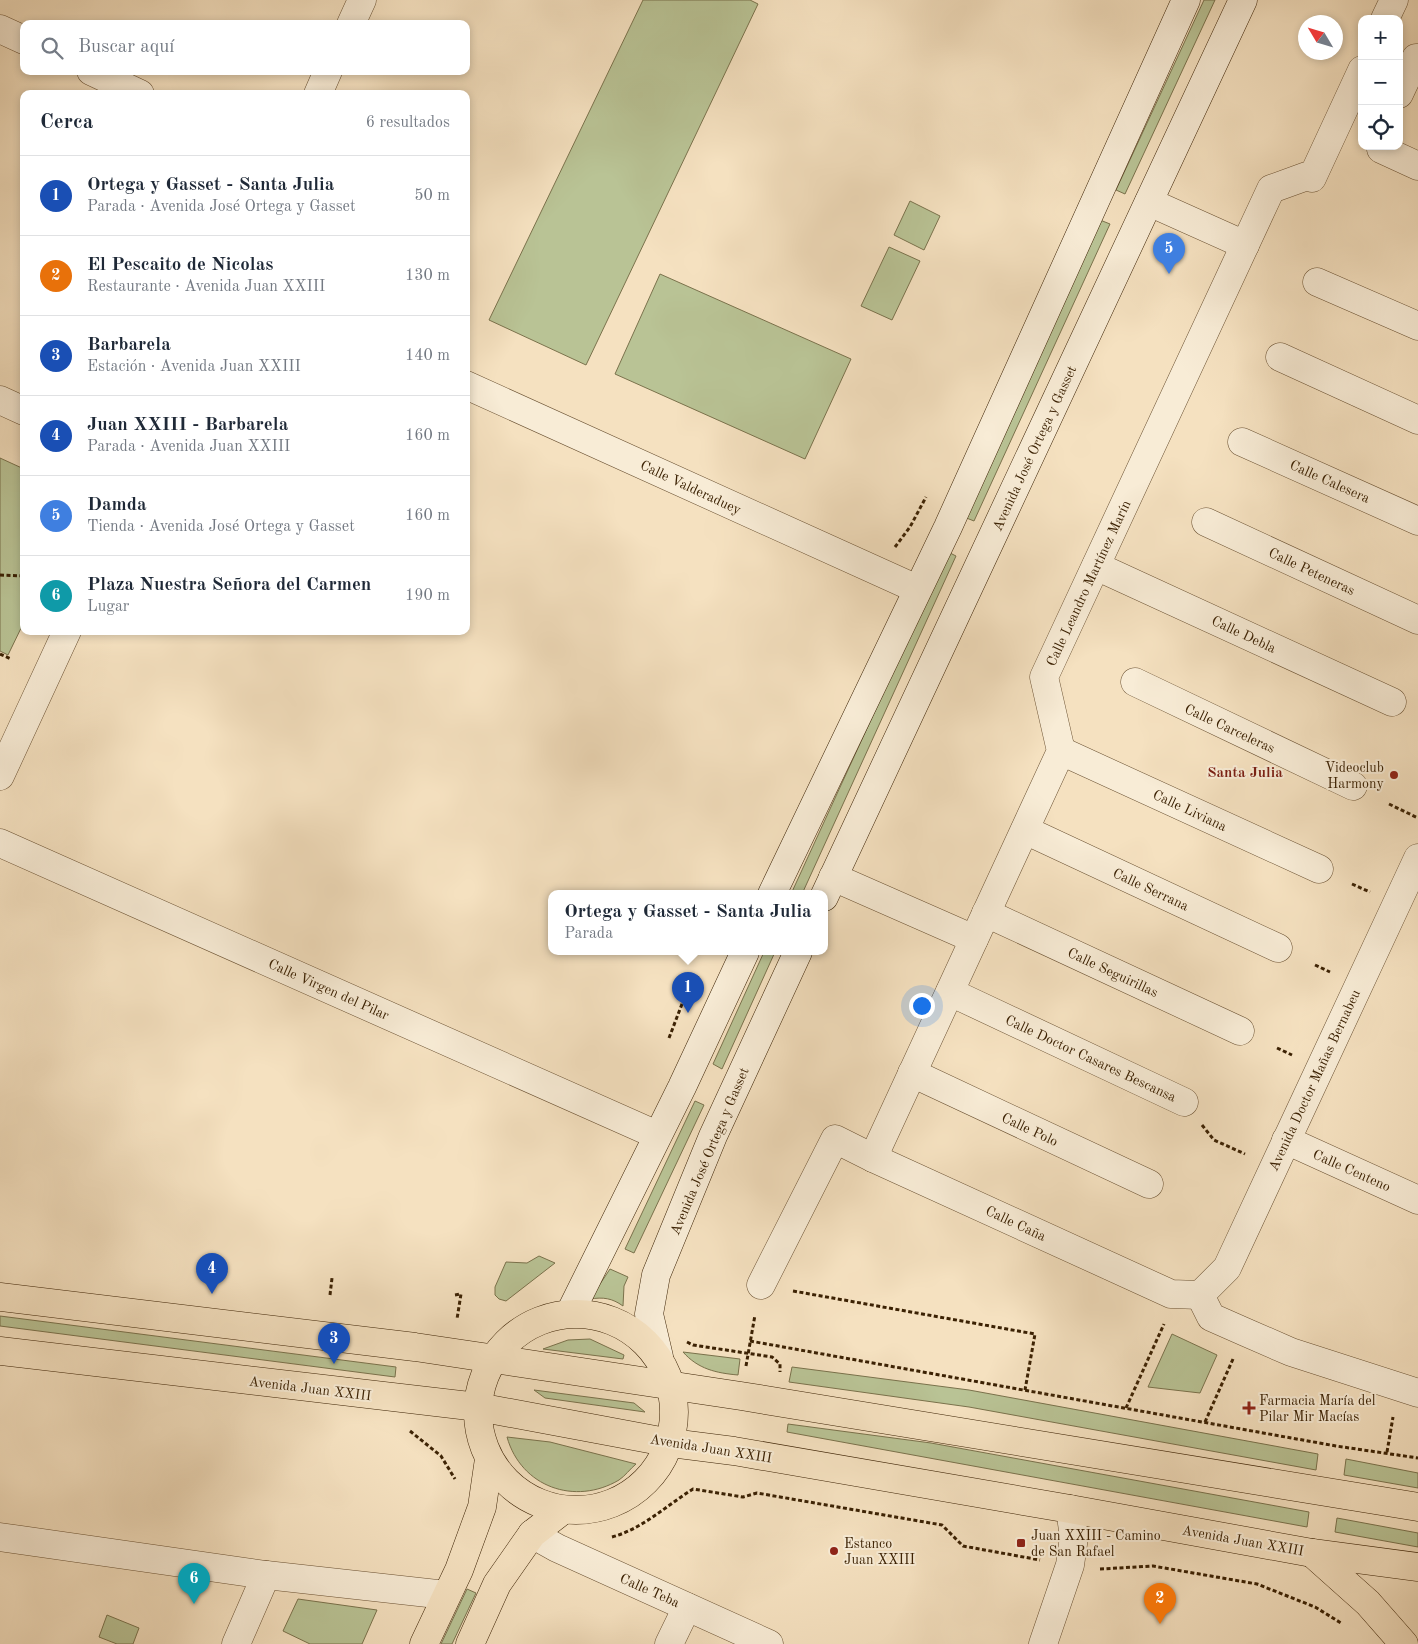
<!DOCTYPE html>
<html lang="es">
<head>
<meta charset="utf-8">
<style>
	body { margin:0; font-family:"Old Standard TT",serif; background:#f2f2f3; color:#1f2937 }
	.controls { position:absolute; right:15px; top:15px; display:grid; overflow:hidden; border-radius:10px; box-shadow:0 2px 8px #0003 }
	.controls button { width:45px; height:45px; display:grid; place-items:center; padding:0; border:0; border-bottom:1px solid #e0e1e3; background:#fff; color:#1f2937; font:25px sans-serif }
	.compass { position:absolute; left:1298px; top:15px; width:45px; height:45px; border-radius:50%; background:#fff; box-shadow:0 2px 8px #0003; rotate:308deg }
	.you { position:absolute; left:921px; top:1005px; width:18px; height:18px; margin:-12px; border:4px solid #fff; border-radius:50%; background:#1a73e8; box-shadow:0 0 0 8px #1a73e833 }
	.badge { display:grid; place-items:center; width:32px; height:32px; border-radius:50%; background:#b45309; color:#fff; font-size:16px; font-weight:700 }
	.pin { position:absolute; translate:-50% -41px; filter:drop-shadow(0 1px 2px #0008) }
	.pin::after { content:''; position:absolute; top:26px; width:18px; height:15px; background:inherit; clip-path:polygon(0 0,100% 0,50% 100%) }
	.popup { position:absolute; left:548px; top:890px; width:280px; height:65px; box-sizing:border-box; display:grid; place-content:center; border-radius:10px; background:#fff; filter:drop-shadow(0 1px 4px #0005); font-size:16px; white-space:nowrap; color:#747a83 }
	.popup b { font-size:19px; color:#1f2937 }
	.popup::after { content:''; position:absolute; left:50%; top:100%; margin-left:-10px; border:10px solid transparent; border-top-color:#fff }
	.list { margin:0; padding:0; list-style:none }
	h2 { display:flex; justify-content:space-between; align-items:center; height:65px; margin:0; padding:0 20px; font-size:21px }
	h2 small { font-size:16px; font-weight:400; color:#747a83 }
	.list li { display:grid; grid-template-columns:32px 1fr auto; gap:15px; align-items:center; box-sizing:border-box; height:80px; padding:0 20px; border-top:1px solid #e0e1e3 }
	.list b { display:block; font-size:19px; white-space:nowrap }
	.list p { margin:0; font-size:16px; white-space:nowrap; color:#747a83 }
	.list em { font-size:16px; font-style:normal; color:#747a83 }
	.icon { flex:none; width:28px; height:28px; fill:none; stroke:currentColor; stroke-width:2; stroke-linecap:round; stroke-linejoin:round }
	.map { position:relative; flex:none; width:1418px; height:1644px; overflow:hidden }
	.search { position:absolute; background:#fff; box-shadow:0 2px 8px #0003; left:20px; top:20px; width:450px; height:55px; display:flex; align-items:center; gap:12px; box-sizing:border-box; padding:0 18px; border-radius:10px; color:#747a83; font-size:19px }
	.panel { position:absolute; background:#fff; box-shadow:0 2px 8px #0003; left:20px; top:90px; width:450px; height:545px; border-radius:10px }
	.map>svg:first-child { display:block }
	.green { fill:#b9c395; stroke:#7a724c }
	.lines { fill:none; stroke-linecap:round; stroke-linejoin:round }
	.street-casing { stroke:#6a5132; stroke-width:29 }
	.secondary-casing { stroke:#3b2103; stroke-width:29 }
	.primary-casing { stroke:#3b2103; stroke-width:29 }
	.path { stroke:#3b2103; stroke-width:3; stroke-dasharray:4 2.5; stroke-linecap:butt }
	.street { stroke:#f8ecd6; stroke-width:28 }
	.secondary { stroke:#f8ecd6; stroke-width:28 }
	.primary { stroke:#f5e1c0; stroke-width:28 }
	.poi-dot { fill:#8f2418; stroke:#f8ecd6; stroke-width:2 }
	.labels { text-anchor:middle; stroke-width:4; stroke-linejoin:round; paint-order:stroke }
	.street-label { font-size:14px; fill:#3b2103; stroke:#f8ecd6 }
	.poi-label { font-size:14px; fill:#3b2103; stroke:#f8ecd6; text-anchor:start }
	.neighbourhood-label { font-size:15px; font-weight:bold; fill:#7a1f14; stroke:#f8ecd6 }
</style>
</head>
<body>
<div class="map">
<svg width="1418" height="1644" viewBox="0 0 1418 1644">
	<rect width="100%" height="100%" fill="#f5e1c0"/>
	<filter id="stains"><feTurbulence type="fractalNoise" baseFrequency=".004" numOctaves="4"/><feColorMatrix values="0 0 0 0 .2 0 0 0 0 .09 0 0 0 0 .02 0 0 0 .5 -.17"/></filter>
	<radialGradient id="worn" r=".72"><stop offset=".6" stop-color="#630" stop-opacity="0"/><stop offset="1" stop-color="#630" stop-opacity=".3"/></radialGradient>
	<!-- green -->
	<g class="green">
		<path d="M 643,0 L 750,0 L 758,4 L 586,365 L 489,320 Z"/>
		<path d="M 1204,0 L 1215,0 L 1125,194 L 1116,190 Z"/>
		<path d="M 910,201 L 940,216 L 924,250 L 894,235 Z"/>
		<path d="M 1100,220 L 1110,224 L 974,521 L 964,517 Z"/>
		<path d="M 889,247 L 920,261 L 892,320 L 861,306 Z"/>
		<path d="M 660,274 L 851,359 L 805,459 L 615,374 Z"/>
		<path d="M 0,458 L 24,469 L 24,622 L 8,655 L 0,651 Z"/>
		<path d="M 948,552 L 956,556 L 802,894 L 791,894 Z"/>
		<path d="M 764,952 L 775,952 L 722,1069 L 713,1064 Z"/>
		<path d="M 695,1101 L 704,1105 L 634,1253 L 625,1249 Z"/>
		<path d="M 539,1256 L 555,1263 L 506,1301 L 499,1299 L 495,1295 L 495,1287 L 506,1262 L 527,1263 Z"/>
		<path d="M 610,1269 L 628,1277 L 624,1286 L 623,1306 C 612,1298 603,1297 590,1299 Z"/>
		<path d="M 0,1316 L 396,1367 L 395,1377 L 0,1326 Z"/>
		<path d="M 1172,1334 L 1217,1355 L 1200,1393 L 1148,1387 Z"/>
		<path d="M 590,1339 L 624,1355 L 623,1359 L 543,1349 L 568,1340 Z"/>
		<path d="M 683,1352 L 740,1359 L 738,1375 C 716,1373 698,1369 683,1352 Z"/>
		<path d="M 792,1367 L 969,1390 L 1318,1454 L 1316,1470 L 969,1407 L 789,1382 Z"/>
		<path d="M 534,1390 L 634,1403 L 645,1412 L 545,1398 Z"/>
		<path d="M 788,1424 L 931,1443 L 1309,1512 L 1307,1527 L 787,1432 Z"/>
		<path d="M 507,1437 L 550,1442 L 636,1464 C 630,1469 625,1476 619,1480 C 575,1506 521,1487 507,1437 Z"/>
		<path d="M 1346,1459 L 1418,1473 L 1418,1488 L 1344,1475 Z"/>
		<path d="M 1337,1518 L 1418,1533 L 1418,1547 L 1335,1532 Z"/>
		<path d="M 467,1589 L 476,1593 L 452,1644 L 441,1644 Z"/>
		<path d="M 298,1599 L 377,1610 L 362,1644 L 310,1644 L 283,1631 Z"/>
		<path d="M 107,1615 L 139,1628 L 133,1644 L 117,1644 L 99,1637 Z"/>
	</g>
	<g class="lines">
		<!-- street casing -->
		<g class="street-casing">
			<g id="street">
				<path d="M 1385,19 L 1394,0"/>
				<path d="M 351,24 L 362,0"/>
				<path d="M 0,29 L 24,40"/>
				<path d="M 91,71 L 140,94"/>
				<path d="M 318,94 L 328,71"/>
				<path d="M 1399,94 L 1416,58 L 1418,59"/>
				<path d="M 1383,146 L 1381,149 L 1418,166"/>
				<path d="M 1149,202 L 1245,245"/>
				<path d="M 1317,282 L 1418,326"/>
				<path d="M 1280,357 L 1418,420"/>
				<path d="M 466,385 L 917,589"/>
				<path d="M 0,400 L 24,411"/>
				<path d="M 1242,442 L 1418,521"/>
				<path d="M 1206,522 L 1418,620"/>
				<path d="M 1096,566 L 1392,702"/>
				<path d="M 1135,682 L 1353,786"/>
				<path d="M 1061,751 L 1319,869"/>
				<path d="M 0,776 L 67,631"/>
				<path d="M 1025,830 L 1278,948"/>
				<path d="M 0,843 L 657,1135"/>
				<path d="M 833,877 L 974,939"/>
				<path d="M 986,913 L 1240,1031"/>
				<path d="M 950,992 L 1184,1102"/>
				<path d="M 912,1073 L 1149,1184"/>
				<path d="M 1286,1140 L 1418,1200"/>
				<path d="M 873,1158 L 1061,751 L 1044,677 L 1271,189 L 1307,176 L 1312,178 L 1362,70"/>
				<path d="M 761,1285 L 835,1139 L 873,1158 L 1171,1294 L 1200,1295"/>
				<path d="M 1200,1295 L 1227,1268 L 1418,858"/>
				<path d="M 1200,1295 L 1211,1317 L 1245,1332 L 1291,1352 L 1418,1393"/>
				<path d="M 532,1534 L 557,1548 L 769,1644"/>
				<path d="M 0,1537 L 266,1575 L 446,1595"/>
				<path d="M 236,1644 L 266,1575"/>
				<path d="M 669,1644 L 687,1607"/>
				<path d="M 1043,1644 L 1070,1565 L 1074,1537 L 1070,1509"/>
			</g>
		</g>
		<!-- secondary casing -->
		<g class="secondary-casing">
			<g id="secondary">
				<path d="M 772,894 L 948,527 L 1186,0"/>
				<path d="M 824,897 L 1243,0"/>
				<path d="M 570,1313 L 682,1087 L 745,952"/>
				<path d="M 659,1357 L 649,1314 L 656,1275 L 713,1136 L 798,952"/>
			</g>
		</g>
		<!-- primary casing -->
		<g class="primary-casing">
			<g id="primary">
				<path d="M 0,1297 L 415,1347 L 741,1396 L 1418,1507"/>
				<circle cx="576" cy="1412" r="98"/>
				<path d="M 0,1351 L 478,1407 L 671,1443 L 734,1451 L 1070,1509 L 1312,1553 L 1418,1567"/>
				<path d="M 1312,1553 L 1368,1603 L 1404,1644"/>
				<path d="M 424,1644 L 459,1570 L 482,1507 L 489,1459"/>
				<path d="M 470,1644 L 497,1584 L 532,1534 L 563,1510"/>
			</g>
		</g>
		<!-- path -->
		<g class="path">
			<path d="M 895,547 L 910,527 L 926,497"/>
			<path d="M 0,575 L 24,576"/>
			<path d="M 0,654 L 11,659"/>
			<path d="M 1389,804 L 1418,818"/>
			<path d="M 1352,884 L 1370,892"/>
			<path d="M 1315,965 L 1330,972"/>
			<path d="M 669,1038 L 682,1004 L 698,976"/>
			<path d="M 1277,1048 L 1292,1055"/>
			<path d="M 1202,1125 L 1214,1140 L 1245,1154"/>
			<path d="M 793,1291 L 1035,1334 L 1025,1390"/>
			<path d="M 330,1295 L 332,1278"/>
			<path d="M 455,1295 L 461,1294 L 457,1319"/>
			<path d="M 750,1341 L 1336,1446 L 1418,1458"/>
			<path d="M 687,1342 L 693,1345 L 772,1357 L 780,1364 L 780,1372"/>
			<path d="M 746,1366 L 755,1315"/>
			<path d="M 1126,1408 L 1164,1324"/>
			<path d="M 1205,1422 L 1233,1359"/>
			<path d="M 410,1431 L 441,1456 L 455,1479"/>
			<path d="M 1387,1452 L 1393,1417"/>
			<path d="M 612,1537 C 642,1529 666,1506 693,1489 L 743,1497 L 757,1493 L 942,1525 L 963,1546 L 1040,1560"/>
			<path d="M 1100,1569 L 1153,1566 L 1257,1584 L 1315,1607 L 1341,1623"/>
		</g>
		<!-- street -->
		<use href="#street" class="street"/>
		<!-- secondary -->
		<use href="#secondary" class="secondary"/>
		<!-- primary -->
		<use href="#primary" class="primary"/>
	</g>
	<!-- markers -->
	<g class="poi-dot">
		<circle cx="1394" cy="775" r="5"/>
		<path d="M1246.5 1400.5h5v5h5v5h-5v5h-5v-5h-5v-5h5z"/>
		<rect x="1016" y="1538" width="10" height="10" rx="2.5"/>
		<circle cx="834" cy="1551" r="5"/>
	</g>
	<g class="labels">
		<!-- street labels -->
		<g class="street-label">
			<text transform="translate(1034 448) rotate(-65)" y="5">Avenida José Ortega y Gasset</text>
			<text transform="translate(1330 481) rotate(24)" y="5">Calle Calesera</text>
			<text transform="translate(691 487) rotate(25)" y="5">Calle Valderaduey</text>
			<text transform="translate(1312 571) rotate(25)" y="5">Calle Peteneras</text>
			<text transform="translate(1088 583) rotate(-65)" y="5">Calle Leandro Martínez Marín</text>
			<text transform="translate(1244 634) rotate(25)" y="5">Calle Debla</text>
			<text transform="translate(1230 728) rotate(25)" y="5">Calle Carceleras</text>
			<text transform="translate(1190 810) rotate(25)" y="5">Calle Liviana</text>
			<text transform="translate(1151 889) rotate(25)" y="5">Calle Serrana</text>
			<text transform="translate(1113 972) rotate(25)" y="5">Calle Seguirillas</text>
			<text transform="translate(329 989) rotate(24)" y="5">Calle Virgen del Pilar</text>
			<text transform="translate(1091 1058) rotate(25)" y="5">Calle Doctor Casares Bescansa</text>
			<text transform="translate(1314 1080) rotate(-65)" y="5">Avenida Doctor Mañas Bernabeu</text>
			<text transform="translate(1030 1129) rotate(25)" y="5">Calle Polo</text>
			<text transform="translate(709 1151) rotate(-67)" y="5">Avenida José Ortega y Gasset</text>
			<text transform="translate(1352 1170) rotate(24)" y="5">Calle Centeno</text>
			<text transform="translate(1016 1223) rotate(25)" y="5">Calle Caña</text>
			<text transform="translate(310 1388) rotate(7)" y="5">Avenida Juan XXIII</text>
			<text transform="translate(711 1448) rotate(9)" y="5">Avenida Juan XXIII</text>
			<text transform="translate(1243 1540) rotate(10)" y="5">Avenida Juan XXIII</text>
			<text transform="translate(650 1590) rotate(24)" y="5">Calle Teba</text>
		</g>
		<!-- poi labels -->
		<g class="poi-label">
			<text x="1384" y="772" text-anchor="end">Videoclub<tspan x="1384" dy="16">Harmony</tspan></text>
			<text x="1259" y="1405">Farmacia María del<tspan x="1259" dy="16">Pilar Mir Macías</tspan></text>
			<text x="1031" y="1540">Juan XXIII - Camino<tspan x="1031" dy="16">de San Rafael</tspan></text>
			<text x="844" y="1548">Estanco<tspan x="844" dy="16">Juan XXIII</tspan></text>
		</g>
		<!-- neighbourhood labels -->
		<g class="neighbourhood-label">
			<text x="1245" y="777">Santa Julia</text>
		</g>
	</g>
	<rect width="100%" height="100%" filter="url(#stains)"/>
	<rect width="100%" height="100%" fill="url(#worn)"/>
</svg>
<div class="controls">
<button>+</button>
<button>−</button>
<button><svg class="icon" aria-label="locate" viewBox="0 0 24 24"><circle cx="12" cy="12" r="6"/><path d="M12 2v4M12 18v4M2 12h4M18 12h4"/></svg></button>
</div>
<svg class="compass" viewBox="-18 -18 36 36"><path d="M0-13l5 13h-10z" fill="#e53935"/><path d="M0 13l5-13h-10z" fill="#747a83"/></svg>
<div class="you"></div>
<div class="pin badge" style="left:688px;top:1013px;background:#1a4fb4">1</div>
<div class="popup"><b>Ortega y Gasset - Santa Julia</b>Parada</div>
<div class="pin badge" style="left:1160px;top:1624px;background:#e8710a">2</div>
<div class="pin badge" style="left:334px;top:1364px;background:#1a4fb4">3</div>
<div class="pin badge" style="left:212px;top:1294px;background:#1a4fb4">4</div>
<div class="pin badge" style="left:1169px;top:274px;background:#3f7fe0">5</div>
<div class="pin badge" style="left:194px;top:1604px;background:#0f9aa8">6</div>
<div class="search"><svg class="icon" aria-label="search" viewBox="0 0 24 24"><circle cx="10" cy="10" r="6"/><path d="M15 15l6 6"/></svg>Buscar aquí</div>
<section class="panel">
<h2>Cerca<small>6 resultados</small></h2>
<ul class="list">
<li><span class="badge" style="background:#1a4fb4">1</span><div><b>Ortega y Gasset - Santa Julia</b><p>Parada · Avenida José Ortega y Gasset</p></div><em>50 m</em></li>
<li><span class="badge" style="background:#e8710a">2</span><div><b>El Pescaito de Nicolas</b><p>Restaurante · Avenida Juan XXIII</p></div><em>130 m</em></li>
<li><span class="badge" style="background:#1a4fb4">3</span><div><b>Barbarela</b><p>Estación · Avenida Juan XXIII</p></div><em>140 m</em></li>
<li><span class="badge" style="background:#1a4fb4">4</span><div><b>Juan XXIII - Barbarela</b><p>Parada · Avenida Juan XXIII</p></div><em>160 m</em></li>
<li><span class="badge" style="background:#3f7fe0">5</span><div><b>Damda</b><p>Tienda · Avenida José Ortega y Gasset</p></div><em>160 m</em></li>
<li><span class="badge" style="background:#0f9aa8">6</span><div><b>Plaza Nuestra Señora del Carmen</b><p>Lugar</p></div><em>190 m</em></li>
</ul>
</section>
</div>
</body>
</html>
